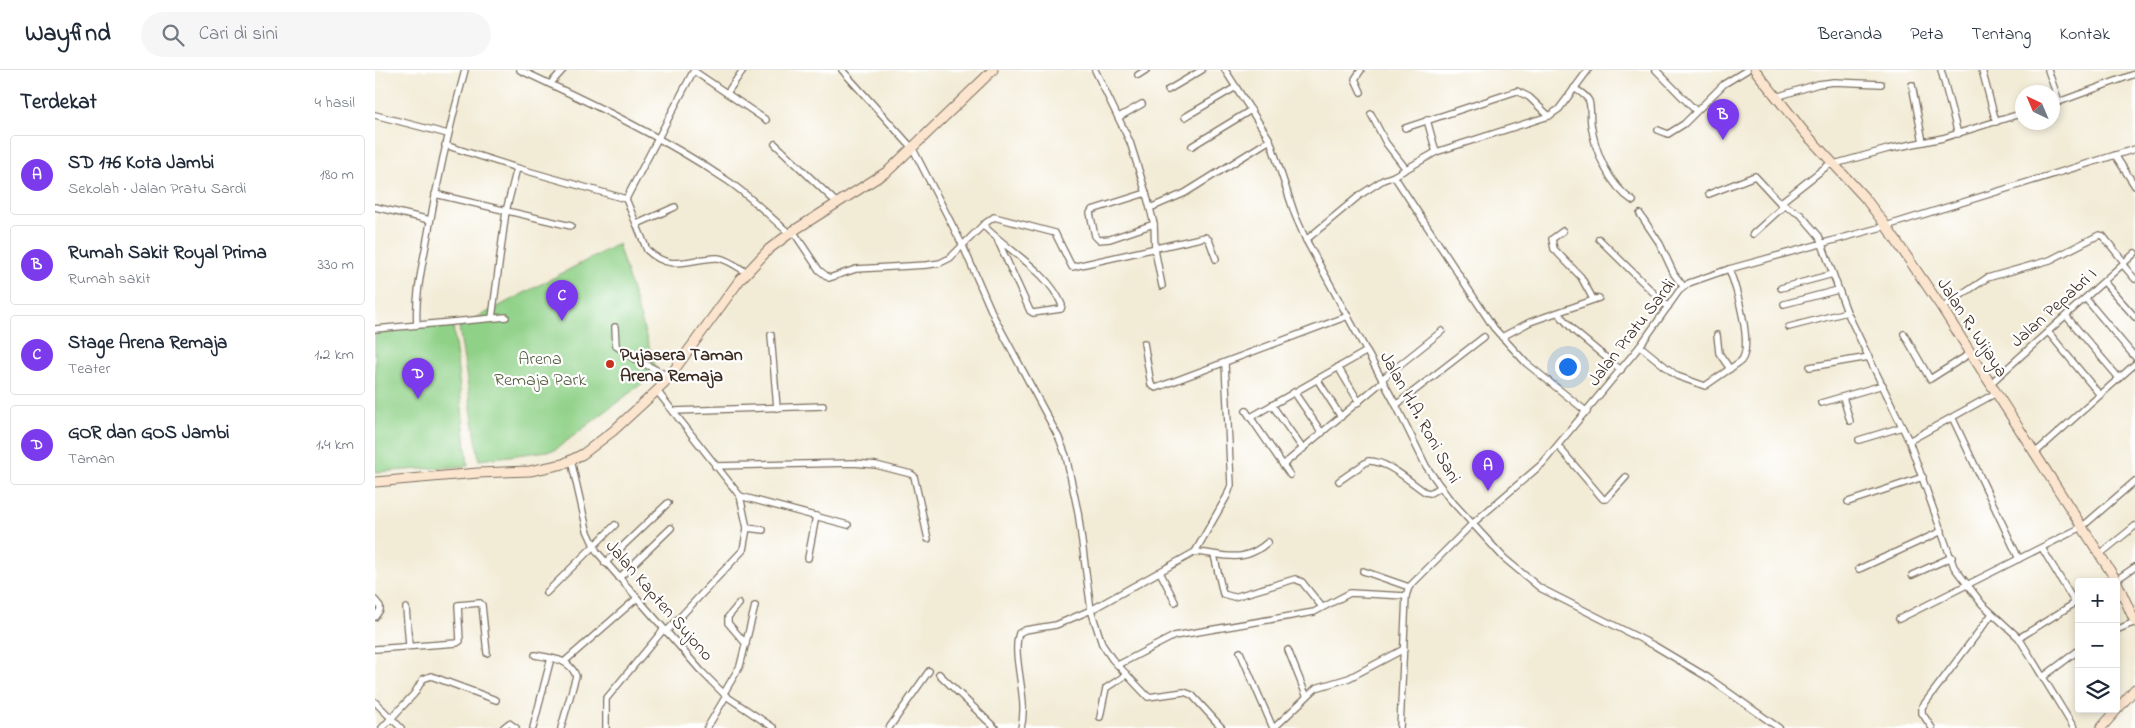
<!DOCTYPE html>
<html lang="id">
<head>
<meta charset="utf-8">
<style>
	body { margin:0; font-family:"Indie Flower",sans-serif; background:#f6f6f7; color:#1f2937 }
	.controls { position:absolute; right:15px; bottom:15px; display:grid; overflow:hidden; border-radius:5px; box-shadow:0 2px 8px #0003 }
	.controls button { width:45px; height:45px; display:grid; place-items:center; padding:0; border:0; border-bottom:1px solid #e0e1e3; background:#fff; color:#1f2937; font:25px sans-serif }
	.compass { position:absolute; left:1640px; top:15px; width:45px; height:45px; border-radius:50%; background:#fff; box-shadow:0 2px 8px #0003; rotate:316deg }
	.you { position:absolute; left:1192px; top:296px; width:18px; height:18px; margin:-12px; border:4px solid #fff; border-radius:50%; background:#1a73e8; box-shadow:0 0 0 8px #1a73e833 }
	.badge { display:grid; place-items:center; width:32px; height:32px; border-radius:50%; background:#7c3aed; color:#fff; font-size:16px; font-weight:700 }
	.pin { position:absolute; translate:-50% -41px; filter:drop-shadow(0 1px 2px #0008) }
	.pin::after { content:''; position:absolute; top:26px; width:18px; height:15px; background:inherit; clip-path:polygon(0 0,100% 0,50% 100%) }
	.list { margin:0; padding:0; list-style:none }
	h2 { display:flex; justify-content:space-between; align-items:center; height:65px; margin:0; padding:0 20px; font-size:21px }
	h2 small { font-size:16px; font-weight:400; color:#747a83 }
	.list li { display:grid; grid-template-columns:32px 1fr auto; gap:15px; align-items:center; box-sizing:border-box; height:80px; margin:0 10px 10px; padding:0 10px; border:1px solid #e0e1e3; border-radius:5px }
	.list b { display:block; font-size:19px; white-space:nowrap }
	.list p { margin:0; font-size:16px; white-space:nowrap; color:#747a83 }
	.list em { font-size:16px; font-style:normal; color:#747a83 }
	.icon { flex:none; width:28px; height:28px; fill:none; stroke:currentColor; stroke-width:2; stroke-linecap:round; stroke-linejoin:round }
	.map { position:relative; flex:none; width:1760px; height:658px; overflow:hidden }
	header { display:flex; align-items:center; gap:30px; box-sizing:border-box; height:70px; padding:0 25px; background:#fff; border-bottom:1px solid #e0e1e3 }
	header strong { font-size:24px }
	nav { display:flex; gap:28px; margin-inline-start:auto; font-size:18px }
	.search { width:350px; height:45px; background:#f6f6f7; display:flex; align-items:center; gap:12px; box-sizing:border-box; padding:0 18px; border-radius:28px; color:#747a83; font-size:19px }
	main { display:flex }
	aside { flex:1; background:#fff }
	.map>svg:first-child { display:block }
	.green { fill:#90d188; stroke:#667e53 }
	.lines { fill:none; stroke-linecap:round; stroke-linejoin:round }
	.street-casing { stroke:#7b6e5e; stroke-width:8 }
	.secondary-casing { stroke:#7b6e5e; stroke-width:11 }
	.street { stroke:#fff; stroke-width:5.5 }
	.secondary { stroke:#fce5cf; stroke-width:9 }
	.poi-dot { fill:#c8321e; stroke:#fff; stroke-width:2 }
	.labels { text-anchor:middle; stroke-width:4.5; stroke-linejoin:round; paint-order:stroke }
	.street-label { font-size:18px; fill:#3b2a1e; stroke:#fff }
	.poi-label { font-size:18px; font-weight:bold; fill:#3b2a1e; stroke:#fff; text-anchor:start }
	.park-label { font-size:18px; fill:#545c3e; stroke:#fff }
</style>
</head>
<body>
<header>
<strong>Wayfind</strong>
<div class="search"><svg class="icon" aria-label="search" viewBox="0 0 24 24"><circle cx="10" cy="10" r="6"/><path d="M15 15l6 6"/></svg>Cari di sini</div>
<nav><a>Beranda</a><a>Peta</a><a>Tentang</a><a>Kontak</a></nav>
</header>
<main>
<aside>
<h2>Terdekat<small>4 hasil</small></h2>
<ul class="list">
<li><span class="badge">A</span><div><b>SD 176 Kota Jambi</b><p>Sekolah · Jalan Pratu Sardi</p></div><em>180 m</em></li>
<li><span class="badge">B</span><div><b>Rumah Sakit Royal Prima</b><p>Rumah sakit</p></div><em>330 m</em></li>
<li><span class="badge">C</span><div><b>Stage Arena Remaja</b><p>Teater</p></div><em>1.2 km</em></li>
<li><span class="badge">D</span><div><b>GOR dan GOS Jambi</b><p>Taman</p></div><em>1.4 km</em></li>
</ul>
</aside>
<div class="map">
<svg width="1760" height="658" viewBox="0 0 1760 658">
	<rect width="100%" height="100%" fill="#fff"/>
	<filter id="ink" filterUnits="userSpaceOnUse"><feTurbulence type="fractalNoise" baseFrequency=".02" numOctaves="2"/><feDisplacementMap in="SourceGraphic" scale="10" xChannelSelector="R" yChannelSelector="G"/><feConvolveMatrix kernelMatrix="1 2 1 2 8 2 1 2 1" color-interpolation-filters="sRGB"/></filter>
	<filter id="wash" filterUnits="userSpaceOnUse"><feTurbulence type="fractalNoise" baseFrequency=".0096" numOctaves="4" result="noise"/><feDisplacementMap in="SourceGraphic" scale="20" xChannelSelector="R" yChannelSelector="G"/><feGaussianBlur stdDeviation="1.12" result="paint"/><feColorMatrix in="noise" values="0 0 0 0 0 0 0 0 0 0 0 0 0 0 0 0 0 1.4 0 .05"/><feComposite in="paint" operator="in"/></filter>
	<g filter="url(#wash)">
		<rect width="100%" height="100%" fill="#f2ebd5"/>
		<!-- green -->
		<g class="green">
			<path d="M 243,174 L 282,302 L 180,380 L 104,390 L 84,257 Z"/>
			<path d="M 78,254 L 93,396 L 0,402 L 0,261 Z"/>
		</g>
	</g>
	<g filter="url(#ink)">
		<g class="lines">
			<!-- street casing -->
			<g class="street-casing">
				<g id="street">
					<path d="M 145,0 C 216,33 288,67 353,111 C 375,126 394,146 414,163"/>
					<path d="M 467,0 L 538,79 L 588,176 L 619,247 L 684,368 L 691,386 L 703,442 L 716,540 L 727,574 L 737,589 L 773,627 L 809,622 L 817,625 L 847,658"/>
					<path d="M 720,0 L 755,72 L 771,123 L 779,154 L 780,180 L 787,216"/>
					<path d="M 850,0 L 895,70 L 920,145 L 931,170 L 1021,335 L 1051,396 L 1073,427 L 1129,488 L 1165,518 L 1280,576 L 1332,607 L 1404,658"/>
					<path d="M 986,0 L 980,9 L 986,22"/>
					<path d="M 1281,0 L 1321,41"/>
					<path d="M 1566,0 L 1583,64"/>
					<path d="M 1607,0 L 1621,52"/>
					<path d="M 1673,0 L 1684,32"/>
					<path d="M 319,1 L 391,50"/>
					<path d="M 763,5 L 771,0"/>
					<path d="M 175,14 L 188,0"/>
					<path d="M 1537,15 L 1548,72"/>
					<path d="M 1199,18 C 1205,22 1211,25 1214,31 C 1216,37 1215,47 1216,54 C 1220,82 1234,115 1258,131"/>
					<path d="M 793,20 L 827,0"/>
					<path d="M 352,23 L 368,0"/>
					<path d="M 1401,27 L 1443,14 L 1459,12 L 1506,14"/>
					<path d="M 1678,34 L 1760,4"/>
					<path d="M 996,44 L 1011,73 L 1031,99"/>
					<path d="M 0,45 L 73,64"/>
					<path d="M 744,47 L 767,34"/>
					<path d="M 810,47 L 861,17"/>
					<path d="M 1052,50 L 1061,82"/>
					<path d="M 1030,58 L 1142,21 L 1154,27 L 1174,46"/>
					<path d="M 1283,60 L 1293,64 L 1309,54 L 1349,14 L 1372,0"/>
					<path d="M 400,74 L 463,134"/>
					<path d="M 70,75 L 142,98 L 251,129 L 272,180 C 297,204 317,187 343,188 C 352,189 363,197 371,202"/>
					<path d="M 817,76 L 876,40"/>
					<path d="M 1740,85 L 1760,116"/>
					<path d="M 1019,106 L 1119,258 L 1151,293 L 1212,342"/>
					<path d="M 771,123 L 717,140 L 715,143 L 720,166 L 724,170 L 735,169 L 779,154"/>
					<path d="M 60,124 L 196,156"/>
					<path d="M 1334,124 L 1380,106 L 1405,133 L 1426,145 L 1444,166 L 1472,242 L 1534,371 L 1579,497 L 1607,534 L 1644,568 L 1699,658"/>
					<path d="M 251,129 L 319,0"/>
					<path d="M 1405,133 L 1452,96 L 1513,79 L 1568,68 L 1648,43"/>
					<path d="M 0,137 L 55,150"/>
					<path d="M 775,138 L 810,123 L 895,70"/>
					<path d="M 1265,144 L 1285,174 L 1299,204 L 1308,216"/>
					<path d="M 262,154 L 300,137"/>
					<path d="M 608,155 L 619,147 L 680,163 L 697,197 L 830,167 L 834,170 L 841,189"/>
					<path d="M 418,161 L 444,200 L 454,208 L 481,199 L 552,195 L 565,193 L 575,188 L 608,155 C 633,181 673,201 687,235 L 686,239 L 658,243 L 655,241 L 623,171"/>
					<path d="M 1188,161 L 1177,169 L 1179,179 L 1206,207 L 1218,229"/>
					<path d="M 1378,164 L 1409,136"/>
					<path d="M 1224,169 L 1293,237"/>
					<path d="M 931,170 L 985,125 L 1008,110 L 1019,106 L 1061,82 L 1174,46 L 1184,39 L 1213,0"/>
					<path d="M 1748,195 L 1760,209"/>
					<path d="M 1729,212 L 1760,247"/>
					<path d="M 1406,218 L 1458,204"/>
					<path d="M 1711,229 L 1760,287"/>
					<path d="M 1409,234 L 1463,220"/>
					<path d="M 1567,238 L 1612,208 L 1675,190 L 1724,165 L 1728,166 L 1749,192"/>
					<path d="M 1183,243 L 1199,261 L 1246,300"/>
					<path d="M 1692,247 L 1744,308"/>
					<path d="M 117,248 L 131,141 L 142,98"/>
					<path d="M 42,255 C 40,229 46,201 51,175 C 61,116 74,58 90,0"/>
					<path d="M 240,257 L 241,276 L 258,288 L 295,307"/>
					<path d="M 1414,257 L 1472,242"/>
					<path d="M 0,259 L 131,247"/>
					<path d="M 1674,263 L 1725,325"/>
					<path d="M 1529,264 L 1555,309 L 1596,283"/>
					<path d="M 396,265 L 402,338"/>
					<path d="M 1342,265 L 1344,283 L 1355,299"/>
					<path d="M 1127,267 L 1155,252 L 1224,228"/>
					<path d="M 769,273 L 776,315 L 781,318 L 973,246"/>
					<path d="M 1265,276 L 1302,306 L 1330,316 L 1366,291 C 1379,276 1361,217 1354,199"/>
					<path d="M 963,297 L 984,332"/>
					<path d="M 1435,297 L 1494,287"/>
					<path d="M 942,309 L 966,347"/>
					<path d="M 1007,309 L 1067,261"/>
					<path d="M 1616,313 L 1760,183"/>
					<path d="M 282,321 L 365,426 L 372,458 L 368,480 L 291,562"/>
					<path d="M 919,322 L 947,363"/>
					<path d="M 1468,327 L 1475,351"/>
					<path d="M 1446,333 L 1508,315"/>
					<path d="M 897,335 L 928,379"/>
					<path d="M 1021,335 L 1109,267"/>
					<path d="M 299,341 L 448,336"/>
					<path d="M 871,341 L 915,405"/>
					<path d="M 876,347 L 992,281"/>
					<path d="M 1578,349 L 1644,489"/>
					<path d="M 1484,370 L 1527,357"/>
					<path d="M 1534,371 L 1621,323"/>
					<path d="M 1183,376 L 1228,429 L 1231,429 L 1251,407"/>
					<path d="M 1660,383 L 1760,294"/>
					<path d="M 196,390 L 212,460 L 222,482 L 326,601 L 351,626 L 399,658"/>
					<path d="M 908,395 L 1008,311"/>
					<path d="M 340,396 L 479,393 L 501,395 L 536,404 L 539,406 L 553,469"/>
					<path d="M 964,411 L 993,391 C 1012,390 1035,412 1050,422 L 1055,423 L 1066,417"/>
					<path d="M 365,426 L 473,455"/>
					<path d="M 1473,432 L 1548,407"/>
					<path d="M 372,458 L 388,460"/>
					<path d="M 820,482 C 850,484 867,495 893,472"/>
					<path d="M 1725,484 L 1760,456"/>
					<path d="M 839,485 L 848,524 L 859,527 L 920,509 L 927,512 L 947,537"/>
					<path d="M 433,488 L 441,446"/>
					<path d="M 230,493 L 293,433"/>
					<path d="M 1484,499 L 1567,461"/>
					<path d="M 988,501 L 1034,517"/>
					<path d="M 785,502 L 800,532"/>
					<path d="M 1537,505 L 1577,487"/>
					<path d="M 244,508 L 296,458"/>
					<path d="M 1741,510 L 1760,497"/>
					<path d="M 171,523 L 240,455"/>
					<path d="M 0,530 L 5,536 L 5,540 L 0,547"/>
					<path d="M 364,534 L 353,547 L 353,553 L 371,574"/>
					<path d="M 31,538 L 34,575"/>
					<path d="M 1524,549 L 1707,457 L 1760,411"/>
					<path d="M 1741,560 L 1760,552"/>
					<path d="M 1644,568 L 1700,533 L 1667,478"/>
					<path d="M 0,579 L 82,573 L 85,571 L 83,535 L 105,533 L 107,535 L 112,583"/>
					<path d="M 913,580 L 931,625"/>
					<path d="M 865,582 L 898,658"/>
					<path d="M 160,585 C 177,588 195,589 201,606 L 186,658"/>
					<path d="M 189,592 L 261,529"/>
					<path d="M 743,595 L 799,566 L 939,542 L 975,523 L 1031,526"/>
					<path d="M 564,604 L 620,658"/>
					<path d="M 1668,607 L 1704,580"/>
					<path d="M 349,623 L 365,596 L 380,536"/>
					<path d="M 0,632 L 26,658"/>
					<path d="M 725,647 L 731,618 L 751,605"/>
					<path d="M 7,658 L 39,624 L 48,609 L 56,606 L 121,630"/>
					<path d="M 128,658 L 134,653 L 141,658"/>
					<path d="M 158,658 L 176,588"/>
					<path d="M 231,658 L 231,629 L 289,559"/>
					<path d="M 332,658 L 351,626"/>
					<path d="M 514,658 L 554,601"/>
					<path d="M 646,658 C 654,627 636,587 644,563 L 650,560 L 681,555 L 716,540 L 820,482 L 852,426 L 856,415 L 850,294"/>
					<path d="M 899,658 L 941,618 L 974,608 L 1029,579"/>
					<path d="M 1025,658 L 1031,526 L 1034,517 L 1097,454 L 1167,394 L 1265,276 L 1304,221 L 1314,213 L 1354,199 L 1511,156 L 1760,79"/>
					<path d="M 1557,658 L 1547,643 L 1547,637 L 1617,544"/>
				</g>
			</g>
			<!-- secondary casing -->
			<g class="secondary-casing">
				<g id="secondary">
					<path d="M 1380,0 L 1430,63 L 1490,128 L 1511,156 L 1567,238 L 1741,510 L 1760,552"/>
					<path d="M 0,412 L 103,403 L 155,401 L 188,394 L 208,384 L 238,361 L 289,314 L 364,211 L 394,179 L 418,161 L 513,101 L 618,0"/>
					<path d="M 1726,658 L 1760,619"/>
				</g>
			</g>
			<!-- street -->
			<use href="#street" class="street"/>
			<!-- secondary -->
			<use href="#secondary" class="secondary"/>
		</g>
	</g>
	<!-- markers -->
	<circle class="poi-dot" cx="235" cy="294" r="5"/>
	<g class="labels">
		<!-- street labels -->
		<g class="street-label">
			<text transform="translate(1678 237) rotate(-42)" y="6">Jalan Pepabri I</text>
			<text transform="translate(1598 257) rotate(57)" y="6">Jalan R. Wijaya</text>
			<text transform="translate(1256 262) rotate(-52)" y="6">Jalan Pratu Sardi</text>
			<text transform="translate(1046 347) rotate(61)" y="6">Jalan H.A. Roni Sani</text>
			<text transform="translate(285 530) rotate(49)" y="6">Jalan Kapten Sujono</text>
		</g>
		<!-- poi labels -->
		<g class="poi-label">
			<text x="245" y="290">Pujasera Taman<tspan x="245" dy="21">Arena Remaja</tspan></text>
		</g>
		<!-- park labels -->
		<g class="park-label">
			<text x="165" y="294">Arena<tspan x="165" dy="21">Remaja Park</tspan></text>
		</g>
	</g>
</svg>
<div class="controls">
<button>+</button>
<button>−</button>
<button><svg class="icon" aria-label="layers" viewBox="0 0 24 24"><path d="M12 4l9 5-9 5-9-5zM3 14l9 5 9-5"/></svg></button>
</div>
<svg class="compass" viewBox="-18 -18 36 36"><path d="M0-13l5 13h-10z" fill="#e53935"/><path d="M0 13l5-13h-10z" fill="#747a83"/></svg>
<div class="you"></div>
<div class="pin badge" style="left:1113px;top:421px">A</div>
<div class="pin badge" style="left:1348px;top:70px">B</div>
<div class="pin badge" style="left:187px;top:251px">C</div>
<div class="pin badge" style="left:43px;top:329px">D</div>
</div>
</main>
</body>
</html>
